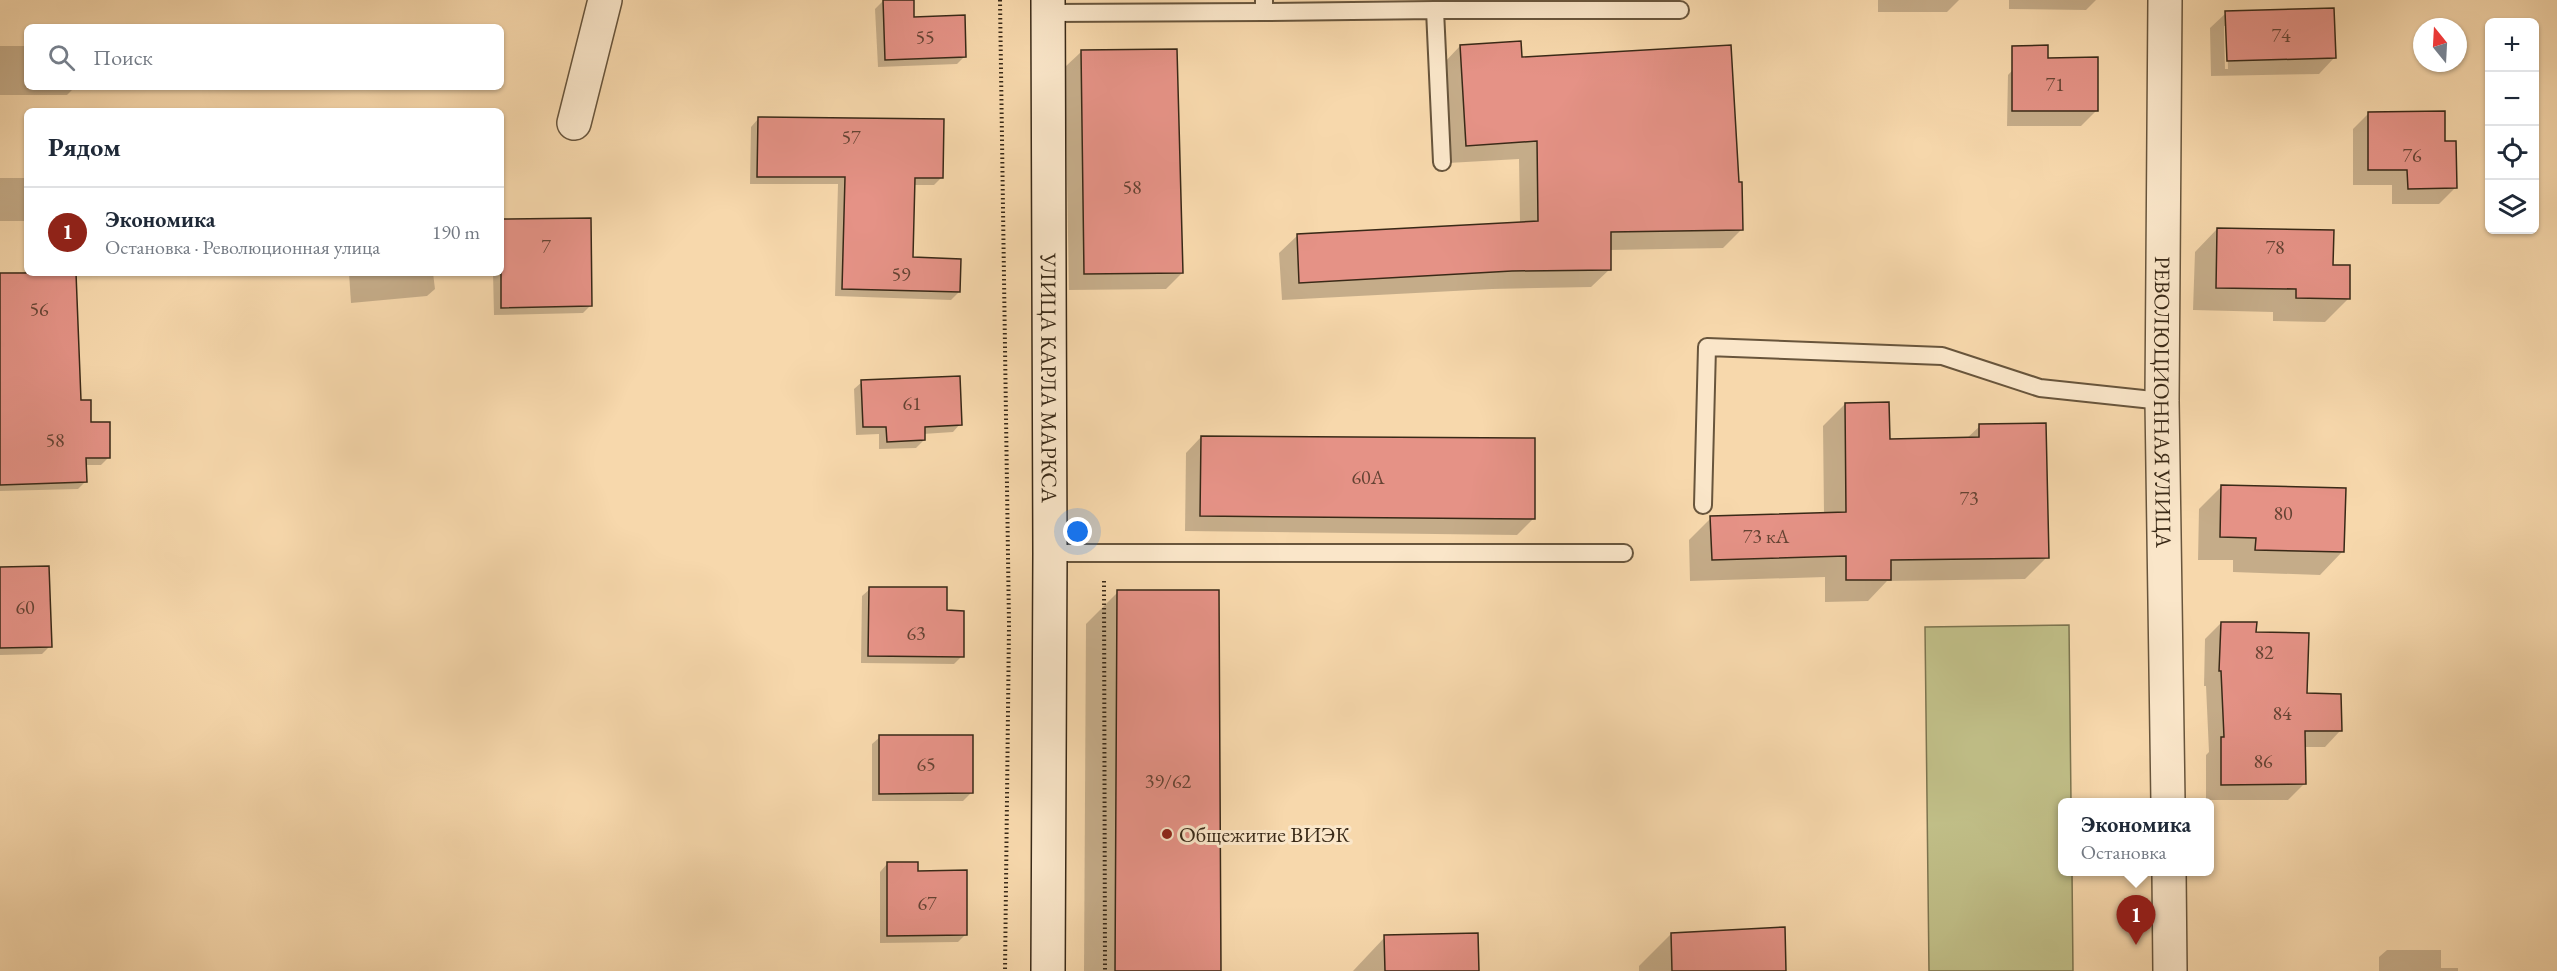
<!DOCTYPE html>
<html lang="ru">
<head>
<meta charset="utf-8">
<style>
	body { margin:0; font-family:"EB Garamond",serif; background:#f6f6f7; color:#1f2937 }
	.controls { position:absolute; right:18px; top:18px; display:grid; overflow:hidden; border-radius:9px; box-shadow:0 2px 4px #0004 }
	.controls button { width:54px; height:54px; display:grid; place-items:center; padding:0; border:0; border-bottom:2px solid #e0e1e3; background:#fff; color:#1f2937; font:30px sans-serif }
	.compass { position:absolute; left:2413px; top:18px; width:54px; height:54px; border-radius:50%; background:#fff; box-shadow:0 2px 4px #0004; rotate:342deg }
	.you { position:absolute; left:1078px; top:532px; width:21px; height:21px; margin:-15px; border:4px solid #fff; border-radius:50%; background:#1a73e8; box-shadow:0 0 0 9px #1a73e833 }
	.badge { display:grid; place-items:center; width:39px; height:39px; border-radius:50%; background:#8f2418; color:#fff; font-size:20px; font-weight:700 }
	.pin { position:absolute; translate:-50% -50px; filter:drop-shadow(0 2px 3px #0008) }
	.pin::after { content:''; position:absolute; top:32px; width:21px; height:18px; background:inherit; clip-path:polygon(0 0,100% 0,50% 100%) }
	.popup { position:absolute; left:2058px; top:798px; width:156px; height:78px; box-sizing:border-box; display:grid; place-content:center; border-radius:9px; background:#fff; filter:drop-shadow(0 2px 4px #0005); font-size:20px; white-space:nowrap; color:#747a83 }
	.popup b { font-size:22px; color:#1f2937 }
	.popup::after { content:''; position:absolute; left:50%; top:100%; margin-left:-12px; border:12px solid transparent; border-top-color:#fff }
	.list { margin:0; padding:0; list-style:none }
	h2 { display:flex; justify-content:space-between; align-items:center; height:78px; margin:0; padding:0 24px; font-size:26px }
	h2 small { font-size:20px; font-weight:400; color:#747a83 }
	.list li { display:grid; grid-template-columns:39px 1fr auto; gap:18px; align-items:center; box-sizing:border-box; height:90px; padding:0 24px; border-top:2px solid #e0e1e3 }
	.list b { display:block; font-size:22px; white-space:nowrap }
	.list p { margin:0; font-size:20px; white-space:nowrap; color:#747a83 }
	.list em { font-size:20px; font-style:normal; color:#747a83 }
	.icon { flex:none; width:33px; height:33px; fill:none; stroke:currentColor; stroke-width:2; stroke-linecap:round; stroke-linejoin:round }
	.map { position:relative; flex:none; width:2557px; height:971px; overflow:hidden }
	.search { position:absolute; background:#fff; box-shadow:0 2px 4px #0004; left:24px; top:24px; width:480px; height:66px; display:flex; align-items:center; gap:15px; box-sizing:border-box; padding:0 21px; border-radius:9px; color:#747a83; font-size:22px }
	.panel { position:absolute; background:#fff; box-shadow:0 2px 4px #0004; left:24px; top:108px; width:480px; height:168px; border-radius:9px }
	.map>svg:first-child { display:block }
	.garden { fill:#c0be87; stroke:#7c744f; stroke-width:1.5 }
	.shadow { fill:#0003; fill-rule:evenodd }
	.building { fill:#e59286; stroke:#392917; stroke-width:1.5 }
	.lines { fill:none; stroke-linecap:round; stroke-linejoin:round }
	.service-casing { stroke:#68553c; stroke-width:20 }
	.minor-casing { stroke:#68553c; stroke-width:36 }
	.tertiary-casing { stroke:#68553c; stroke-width:36 }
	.secondary-casing { stroke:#392917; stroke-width:36 }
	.path { stroke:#392917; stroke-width:4; stroke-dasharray:1.5 3; stroke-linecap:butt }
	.service { stroke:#fae6c9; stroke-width:16 }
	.minor { stroke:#fae6c9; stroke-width:33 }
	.tertiary { stroke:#fae6c9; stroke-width:33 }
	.secondary { stroke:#fae6c9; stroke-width:33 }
	.poi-dot { fill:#8f2418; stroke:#fae6c9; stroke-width:2 }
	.labels { text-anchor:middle; stroke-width:6; stroke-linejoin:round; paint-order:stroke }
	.number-label { font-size:20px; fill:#644333 }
	.street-label { font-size:22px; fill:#392917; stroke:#fae6c9 }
	.poi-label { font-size:22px; fill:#392917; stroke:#fae6c9; text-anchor:start }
</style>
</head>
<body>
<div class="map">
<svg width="2557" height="971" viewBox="0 0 2557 971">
	<rect width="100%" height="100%" fill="#f7d8ac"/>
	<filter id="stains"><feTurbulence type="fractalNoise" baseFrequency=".00333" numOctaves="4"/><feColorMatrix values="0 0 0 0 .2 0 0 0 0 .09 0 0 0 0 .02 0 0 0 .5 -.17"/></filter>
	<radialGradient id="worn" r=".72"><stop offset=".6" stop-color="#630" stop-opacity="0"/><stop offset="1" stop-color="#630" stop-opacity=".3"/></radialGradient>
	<!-- garden -->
	<path class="garden" d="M 2069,625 L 2071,802 L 2062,802 L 2062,872 L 2072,872 L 2073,971 L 1929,971 L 1925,627 Z"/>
	<!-- shadow -->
	<g class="shadow">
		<path d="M 1878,0 L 1959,0 L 1947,12 L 1878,12 Z"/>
		<path d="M 2009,0 L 2096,0 L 2086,10 L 2009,9 Z"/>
		<path d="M 883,1 L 913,18 L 965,56 L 957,64 L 878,67 L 875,9 Z"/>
		<path d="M 2226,13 L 2334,58 L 2319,74 L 2211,76 L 2210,28 ZM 2224,26 L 2227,26 L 2228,69 L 2225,69 Z"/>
		<path d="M 0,46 L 27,46 L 27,87 L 75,87 L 67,95 L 0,95 Z"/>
		<path d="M 1460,46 L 1520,59 L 1738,184 L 1741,230 L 1723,248 L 1609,250 L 1610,269 L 1591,287 L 1492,289 L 1282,300 L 1279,253 L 1298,235 L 1520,223 L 1519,159 L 1448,163 L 1442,65 Z"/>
		<path d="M 1081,52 L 1182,273 L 1166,289 L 1069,290 L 1065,67 Z"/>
		<path d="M 2023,59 L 2097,110 L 2081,126 L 2007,126 L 2008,75 Z"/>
		<path d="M 2369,113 L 2443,142 L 2455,188 L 2439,204 L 2392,204 L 2392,185 L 2353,185 L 2353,129 Z"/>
		<path d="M 758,119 L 942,177 L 934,185 L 913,185 L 911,259 L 959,292 L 951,300 L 835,296 L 838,184 L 750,184 L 751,127 Z"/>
		<rect x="0" y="178" width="27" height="43"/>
		<path d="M 501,221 L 591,305 L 583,313 L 494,315 L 493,273 L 501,273 Z"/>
		<path d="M 2217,229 L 2332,266 L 2348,299 L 2325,322 L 2273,321 L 2273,312 L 2193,310 L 2195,252 Z"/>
		<path d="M 27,272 L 74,273 L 80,402 L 109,457 L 101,465 L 85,465 L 86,481 L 78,489 L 0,491 L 0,273 Z"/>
		<path d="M 349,273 L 433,273 L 435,289 L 427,296 L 351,303 Z"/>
		<path d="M 862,382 L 960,424 L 953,432 L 923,434 L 924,440 L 916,448 L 879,449 L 879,434 L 856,435 L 854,389 Z"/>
		<path d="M 1845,404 L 1888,441 L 1966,439 L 1980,426 L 2047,557 L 2025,579 L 1887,581 L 1868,601 L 1825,602 L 1825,577 L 1690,581 L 1689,540 L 1711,518 L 1824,514 L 1823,426 Z"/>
		<path d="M 1201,437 L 1533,519 L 1517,535 L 1185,531 L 1186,453 Z"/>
		<path d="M 2222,486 L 2342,552 L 2320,575 L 2233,572 L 2233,560 L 2198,560 L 2199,509 Z"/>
		<path d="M 0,568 L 50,646 L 42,654 L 0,655 Z"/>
		<path d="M 870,589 L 945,612 L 962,656 L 954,664 L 861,663 L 862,596 Z"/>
		<path d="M 1118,592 L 1220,971 L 1084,971 L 1086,624 Z"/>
		<path d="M 2221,623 L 2255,633 L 2305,695 L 2340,731 L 2325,747 L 2304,747 L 2304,784 L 2288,800 L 2206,800 L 2206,755 L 2209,752 L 2206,686 L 2204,686 L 2205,639 Z"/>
		<path d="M 880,737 L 971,793 L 963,801 L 872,801 L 872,744 Z"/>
		<path d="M 887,864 L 917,872 L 966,934 L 958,942 L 880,943 L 880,872 Z"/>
		<path d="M 1671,934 L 1784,971 L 1639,971 L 1639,966 Z"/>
		<path d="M 1385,937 L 1477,971 L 1353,971 Z"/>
		<path d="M 2387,950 L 2441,950 L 2441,968 L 2458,968 L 2458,971 L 2379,971 L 2379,957 Z"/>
	</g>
	<!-- building -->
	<g class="building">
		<path d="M 883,0 L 914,0 L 914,17 L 965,15 L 966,57 L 885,60 Z"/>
		<path d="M 2334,8 L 2336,58 L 2227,61 L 2225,11 Z"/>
		<path d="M 1521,41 L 1522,57 L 1731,45 L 1739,182 L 1742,182 L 1743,230 L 1611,232 L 1611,270 L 1512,271 L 1299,283 L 1297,234 L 1538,221 L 1537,141 L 1466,146 L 1460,45 Z"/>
		<path d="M 2048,45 L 2048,58 L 2098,57 L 2098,111 L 2012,111 L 2012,46 Z"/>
		<path d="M 1177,49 L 1183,273 L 1084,274 L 1081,50 Z"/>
		<path d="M 2445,111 L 2445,141 L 2456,141 L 2457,188 L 2408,189 L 2407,170 L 2368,170 L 2368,112 Z"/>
		<path d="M 758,117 L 944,119 L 943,178 L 915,178 L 913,257 L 961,259 L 960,292 L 842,289 L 845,177 L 757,177 Z"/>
		<path d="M 591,218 L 592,306 L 501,308 L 501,219 Z"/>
		<path d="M 2217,228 L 2334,230 L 2333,265 L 2350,265 L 2350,299 L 2296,298 L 2296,289 L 2216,288 Z"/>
		<path d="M 0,273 L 76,273 L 81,400 L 91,400 L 91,422 L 110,422 L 110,458 L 86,458 L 87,482 L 0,485 Z"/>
		<path d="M 960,376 L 962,425 L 925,427 L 925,440 L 887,442 L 886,427 L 863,427 L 861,380 Z"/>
		<path d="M 1889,402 L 1890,439 L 1979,437 L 1979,424 L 2046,423 L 2049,558 L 1891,560 L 1891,580 L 1846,580 L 1846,556 L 1712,560 L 1710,516 L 1846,512 L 1845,403 Z"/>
		<path d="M 1201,436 L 1535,438 L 1535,519 L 1200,516 Z"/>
		<path d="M 2221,485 L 2346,488 L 2344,552 L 2255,550 L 2256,538 L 2220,537 Z"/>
		<path d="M 49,566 L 52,647 L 0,648 L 0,567 Z"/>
		<path d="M 869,587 L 947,587 L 947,610 L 964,611 L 964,657 L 868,656 Z"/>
		<path d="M 1117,590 L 1219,590 L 1221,971 L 1115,971 Z"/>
		<path d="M 2221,622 L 2257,622 L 2256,632 L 2309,633 L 2307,693 L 2341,694 L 2342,731 L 2305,731 L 2306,784 L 2221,785 L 2221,737 L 2224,737 L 2221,671 L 2219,671 Z"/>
		<path d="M 879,735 L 973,735 L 973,793 L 879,794 Z"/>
		<path d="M 887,862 L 918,862 L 918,871 L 967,870 L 967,935 L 887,936 Z"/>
		<path d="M 1785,927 L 1786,971 L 1672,971 L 1671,933 Z"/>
		<path d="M 1478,933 L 1479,971 L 1385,971 L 1384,935 Z"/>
	</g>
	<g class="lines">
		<!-- service casing -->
		<g class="service-casing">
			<g id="service">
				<path d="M 1264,0 L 1264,12 L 1435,10 L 1442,162"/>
				<path d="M 1435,10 L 1680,10"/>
				<path d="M 1048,13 L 1264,12"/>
				<path d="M 1703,505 L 1707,347 L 1942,356 L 2040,388 L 2162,401"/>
				<path d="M 1050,553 L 1624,553"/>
			</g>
		</g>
		<!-- minor casing -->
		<g class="minor-casing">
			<path id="minor" d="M 574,123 L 605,0"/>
		</g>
		<!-- tertiary casing -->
		<g class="tertiary-casing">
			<g id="tertiary">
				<path id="s1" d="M 2165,0 L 2162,401 L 2168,802"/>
				<path d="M 2169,872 L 2170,971"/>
			</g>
		</g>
		<!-- secondary casing -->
		<g class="secondary-casing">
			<g id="secondary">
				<path id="s2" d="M 1048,0 L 1050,553 L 1048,971"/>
			</g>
		</g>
		<!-- path -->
		<g class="path">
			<path d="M 1000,0 L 1009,625 L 1005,971"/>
			<path d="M 1104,581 L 1105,971"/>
		</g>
		<!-- service -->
		<use href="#service" class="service"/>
		<!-- minor -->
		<use href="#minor" class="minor"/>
		<!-- tertiary -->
		<use href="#tertiary" class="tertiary"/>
		<!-- secondary -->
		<use href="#secondary" class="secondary"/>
	</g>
	<!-- markers -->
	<circle class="poi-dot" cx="1167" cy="834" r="6"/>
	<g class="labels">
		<!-- number labels -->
		<g class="number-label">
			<text x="2281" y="42">74</text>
			<text x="925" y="44">55</text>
			<text x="2055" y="91">71</text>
			<text x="851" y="144">57</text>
			<text x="2412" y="162">76</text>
			<text x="1132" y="194">58</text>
			<text x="546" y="253">7</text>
			<text x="2275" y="254">78</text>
			<text x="901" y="281">59</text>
			<text x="39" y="316">56</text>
			<text x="912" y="410">61</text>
			<text x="55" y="447">58</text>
			<text x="1368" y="484">60А</text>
			<text x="1969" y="505">73</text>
			<text x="2283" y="520">80</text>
			<text x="1766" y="543">73 кА</text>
			<text x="25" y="614">60</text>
			<text x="916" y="640">63</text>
			<text x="2264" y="659">82</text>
			<text x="2282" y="720">84</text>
			<text x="2263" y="768">86</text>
			<text x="926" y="771">65</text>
			<text x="1168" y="788">39/62</text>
			<text x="927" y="910">67</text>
		</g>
		<!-- street labels -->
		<g class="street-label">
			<text dy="8" stroke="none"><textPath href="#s2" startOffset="378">УЛИЦА КАРЛА МАРКСА</textPath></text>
			<text dy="8" stroke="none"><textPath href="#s1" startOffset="402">РЕВОЛЮЦИОННАЯ УЛИЦА</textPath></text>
		</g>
		<!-- poi labels -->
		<g class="poi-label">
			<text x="1179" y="842">Общежитие ВИЭК</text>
		</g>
	</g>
	<rect width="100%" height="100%" filter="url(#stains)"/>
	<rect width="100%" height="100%" fill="url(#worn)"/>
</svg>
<div class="controls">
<button>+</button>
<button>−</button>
<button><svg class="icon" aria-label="locate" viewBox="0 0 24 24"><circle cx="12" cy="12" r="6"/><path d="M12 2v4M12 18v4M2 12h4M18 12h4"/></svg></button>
<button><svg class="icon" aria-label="layers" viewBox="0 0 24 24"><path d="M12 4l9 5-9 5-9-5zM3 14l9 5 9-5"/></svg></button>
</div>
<svg class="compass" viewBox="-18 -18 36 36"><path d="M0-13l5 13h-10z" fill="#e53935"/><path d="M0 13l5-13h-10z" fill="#747a83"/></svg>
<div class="you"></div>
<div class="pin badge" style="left:2136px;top:945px">1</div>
<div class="popup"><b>Экономика</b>Остановка</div>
<div class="search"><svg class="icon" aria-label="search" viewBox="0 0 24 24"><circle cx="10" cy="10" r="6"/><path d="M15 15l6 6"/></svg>Поиск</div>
<section class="panel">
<h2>Рядом<small></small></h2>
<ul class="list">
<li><span class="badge">1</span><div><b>Экономика</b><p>Остановка · Революционная улица</p></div><em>190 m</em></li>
</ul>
</section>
</div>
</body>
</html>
